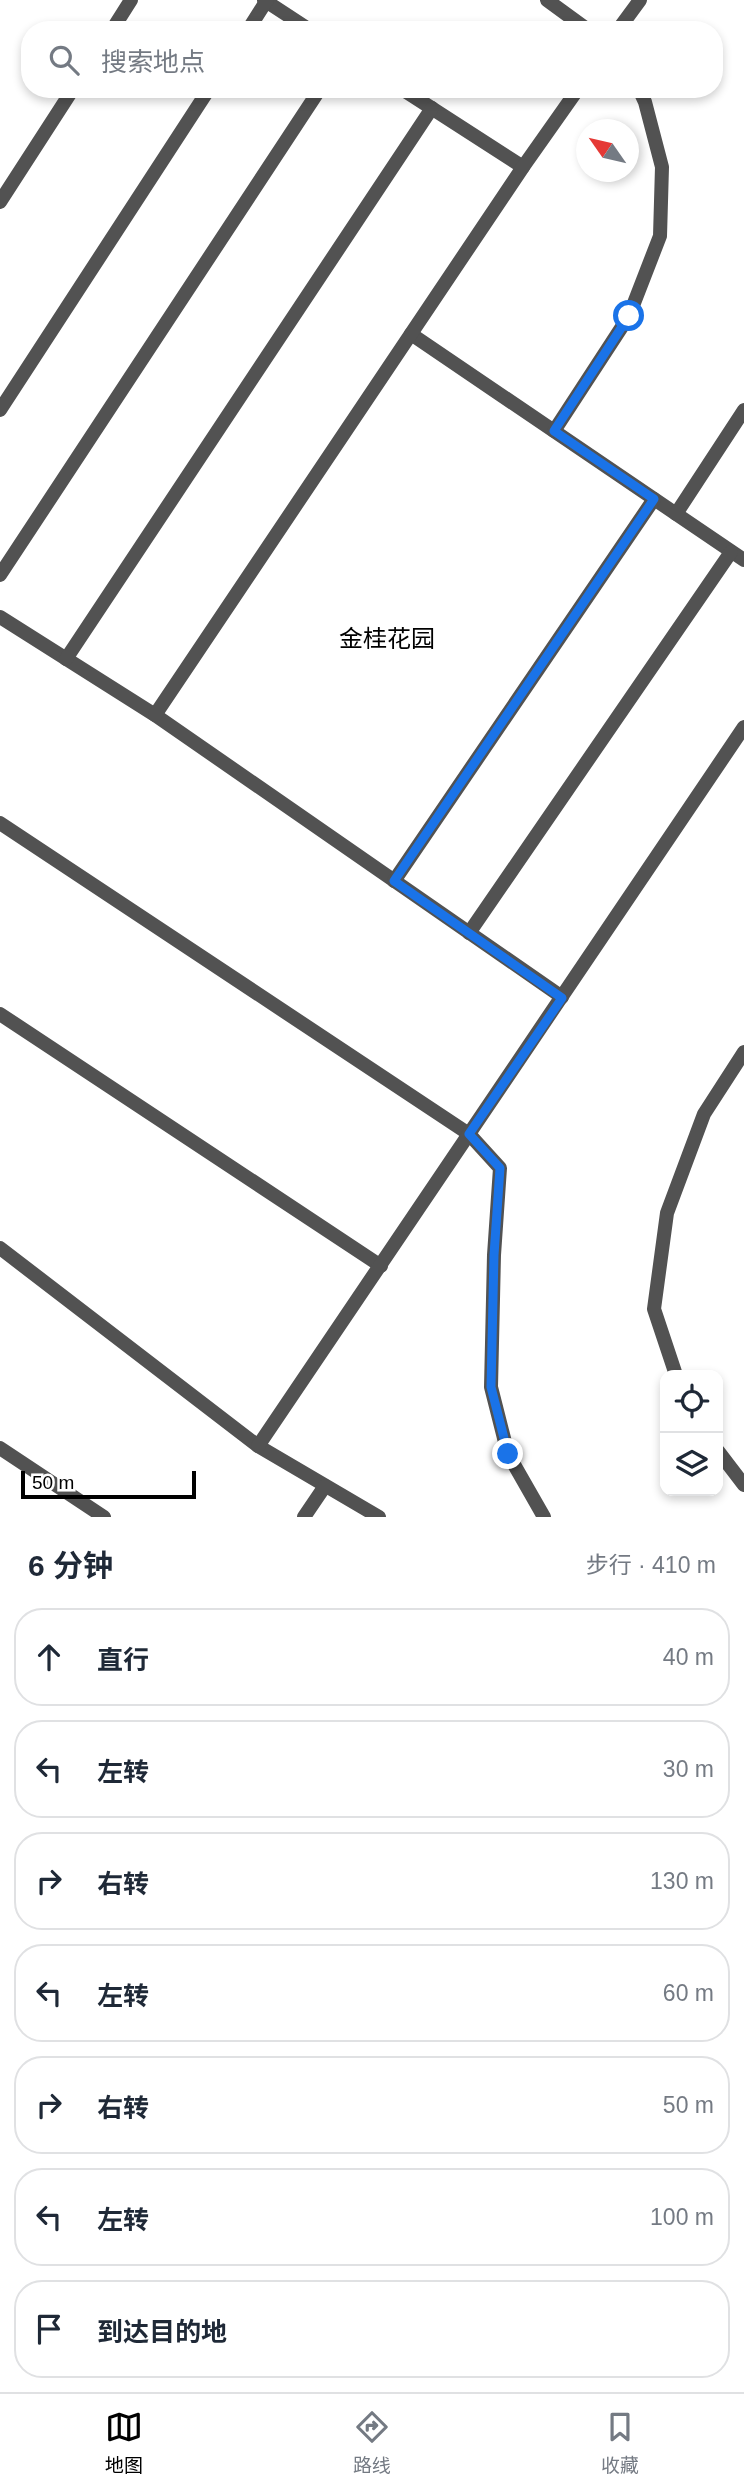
<!DOCTYPE html>
<html lang="zh">
<head>
<meta charset="utf-8">
<style>
	body { margin:0; font-family:Helvetica,"Noto Sans SC",sans-serif; background:#f2f2f3; color:#1f2937 }
	.controls { position:absolute; right:21px; bottom:21px; display:grid; overflow:hidden; border-radius:14px; box-shadow:0 4px 10px #0003 }
	.controls button { width:63px; height:63px; display:grid; place-items:center; padding:0; border:0; border-bottom:2px solid #e0e1e3; background:#fff; color:#1f2937; font:35px sans-serif }
	.compass { position:absolute; left:576px; top:119px; width:63px; height:63px; border-radius:50%; background:#fff; box-shadow:0 4px 10px #0003; rotate:304deg }
	.scale { position:absolute; left:21px; bottom:18px; width:175px; box-sizing:border-box; padding-left:7px; border:4px solid #000; border-top:0; font-size:19px; line-height:24px; white-space:nowrap; color:#000; -webkit-text-stroke:5px #fff; paint-order:stroke }
	.stop { position:absolute; width:21px; height:21px; margin:-16px; border:5px solid #1a73e8; border-radius:50%; background:#fff }
	.stop.end { background:#1a73e8; border-color:#fff; box-shadow:0 2px 7px #0008 }
	.list { margin:0; padding:0; list-style:none }
	h2 { display:flex; justify-content:space-between; align-items:center; height:91px; margin:0; padding:0 28px; font-size:30px }
	h2 small { font-size:23px; font-weight:400; color:#747a83 }
	.list li { display:grid; grid-template-columns:46px 1fr auto; gap:21px; align-items:center; box-sizing:border-box; height:98px; margin:0 14px 14px; padding:0 14px; border:2px solid #e0e1e3; border-radius:28px }
	.list b { display:block; font-size:26px; white-space:nowrap }
	.list em { font-size:23px; font-style:normal; color:#747a83 }
	.icon { flex:none; width:38px; height:38px; fill:none; stroke:currentColor; stroke-width:2; stroke-linecap:round; stroke-linejoin:round }
	.map { position:relative; flex:none; width:744px; height:1517px; overflow:hidden }
	.search { position:absolute; background:#fff; box-shadow:0 4px 10px #0003; left:21px; right:21px; top:21px; height:77px; display:flex; align-items:center; gap:18px; box-sizing:border-box; padding:0 24px; border-radius:28px; color:#747a83; font-size:26px }
	.sheet { height:875px; background:#fff }
	nav { display:flex; justify-content:space-around; align-items:center; box-sizing:border-box; height:98px; border-top:2px solid #e0e1e3; background:#fff; font-size:19px; color:#747a83 }
	nav a { display:grid; justify-items:center; gap:4px }
	nav .on { color:#000 }
	.map>svg:first-child { display:block }
	.lines { fill:none; stroke-linecap:round; stroke-linejoin:round }
	.street { stroke:#525252; stroke-width:14 }
	.route { stroke:#1a73e8; stroke-width:9 }
	.labels { text-anchor:middle; stroke-width:5; stroke-linejoin:round; paint-order:stroke }
	.neighbourhood-label { font-size:24px; fill:#000; stroke:#fff }
</style>
</head>
<body>
<div class="map">
<svg width="744" height="1517" viewBox="0 0 744 1517">
	<rect width="100%" height="100%" fill="#fff"/>
	<g class="lines">
		<!-- street -->
		<g class="street">
			<path d="M 264,0 L 310,30"/>
			<path d="M 547,0 L 588,30"/>
			<path d="M 112,30 L 131,0"/>
			<path d="M 248,30 L 267,0"/>
			<path d="M 618,30 L 640,0"/>
			<path d="M 402,89 L 523,167"/>
			<path d="M 0,202 L 73,89"/>
			<path d="M 411,334 L 744,560"/>
			<path d="M 0,410 L 209,89"/>
			<path d="M 554,431 L 629,316 L 660,236 L 662,167 L 645,102 L 639,89"/>
			<path d="M 676,514 L 744,410"/>
			<path d="M 0,575 L 320,89"/>
			<path d="M 0,617 L 155,715 L 562,997"/>
			<path d="M 66,659 L 432,108"/>
			<path d="M 155,715 L 523,167 L 578,89"/>
			<path d="M 0,823 L 469,1134 L 500,1168 L 494,1255 L 491,1387 L 508,1454 L 544,1517"/>
			<path d="M 394,881 L 654,499"/>
			<path d="M 469,933 L 731,552"/>
			<path d="M 0,1014 L 381,1266"/>
			<path d="M 0,1248 L 258,1446 L 379,1517"/>
			<path d="M 676,1375 L 654,1309 L 667,1213 L 704,1114 L 744,1052"/>
			<path d="M 258,1446 L 744,727"/>
			<path d="M 0,1448 L 104,1517"/>
			<path d="M 718,1451 L 744,1485"/>
			<path d="M 304,1517 L 325,1486"/>
		</g>
	</g>
	<g class="lines">
		<!-- route -->
		<path class="route" d="M 508,1454 L 491,1387 L 494,1255 L 500,1168 L 469,1134 L 562,998 L 394,881 L 654,499 L 554,431 L 629,316"/>
	</g>
	<g class="labels">
		<!-- neighbourhood labels -->
		<g class="neighbourhood-label">
			<text x="387" y="647">金桂花园</text>
		</g>
	</g>
</svg>
<div class="controls">
<button><svg class="icon" aria-label="locate" viewBox="0 0 24 24"><circle cx="12" cy="12" r="6"/><path d="M12 2v4M12 18v4M2 12h4M18 12h4"/></svg></button>
<button><svg class="icon" aria-label="layers" viewBox="0 0 24 24"><path d="M12 4l9 5-9 5-9-5zM3 14l9 5 9-5"/></svg></button>
</div>
<svg class="compass" viewBox="-18 -18 36 36"><path d="M0-13l5 13h-10z" fill="#e53935"/><path d="M0 13l5-13h-10z" fill="#747a83"/></svg>
<div class="scale">50 m</div>
<div class="stop" style="left:629px;top:316px"></div>
<div class="stop end" style="left:508px;top:1454px"></div>
<div class="search"><svg class="icon" aria-label="search" viewBox="0 0 24 24"><circle cx="10" cy="10" r="6"/><path d="M15 15l6 6"/></svg>搜索地点</div>
</div>
<section class="sheet">
<h2>6 分钟<small>步行 · 410 m</small></h2>
<ul class="list">
<li><svg class="icon" aria-label="ahead" viewBox="0 0 24 24"><path d="M12 20V5M6 11l6-6 6 6"/></svg><div><b>直行</b></div><em>40 m</em></li>
<li><svg class="icon" aria-label="left" viewBox="0 0 24 24"><path d="M17 20v-9H6M10 6l-5 5 5 5"/></svg><div><b>左转</b></div><em>30 m</em></li>
<li><svg class="icon" aria-label="right" viewBox="0 0 24 24"><path d="M7 20v-9h11M14 6l5 5-5 5"/></svg><div><b>右转</b></div><em>130 m</em></li>
<li><svg class="icon" aria-label="left" viewBox="0 0 24 24"><path d="M17 20v-9H6M10 6l-5 5 5 5"/></svg><div><b>左转</b></div><em>60 m</em></li>
<li><svg class="icon" aria-label="right" viewBox="0 0 24 24"><path d="M7 20v-9h11M14 6l5 5-5 5"/></svg><div><b>右转</b></div><em>50 m</em></li>
<li><svg class="icon" aria-label="left" viewBox="0 0 24 24"><path d="M17 20v-9H6M10 6l-5 5 5 5"/></svg><div><b>左转</b></div><em>100 m</em></li>
<li><svg class="icon" aria-label="arrive" viewBox="0 0 24 24"><path d="M6 21V4h12l-3 4 3 4H6"/></svg><div><b>到达目的地</b></div></li>
</ul>
</section>
<nav>
<a class="on"><svg class="icon" aria-label="map" viewBox="0 0 24 24"><path d="M3 6l6-2 6 2 6-2v14l-6 2-6-2-6 2zM9 4v14M15 6v14"/></svg>地图</a>
<a><svg class="icon" aria-label="directions" viewBox="0 0 24 24"><path d="M12 3l9 9-9 9-9-9zM9 14v-3h6M13 9l2 2-2 2"/></svg>路线</a>
<a><svg class="icon" aria-label="saved" viewBox="0 0 24 24"><path d="M7 4h10v16l-5-4-5 4z"/></svg>收藏</a>
</nav>
</body>
</html>
